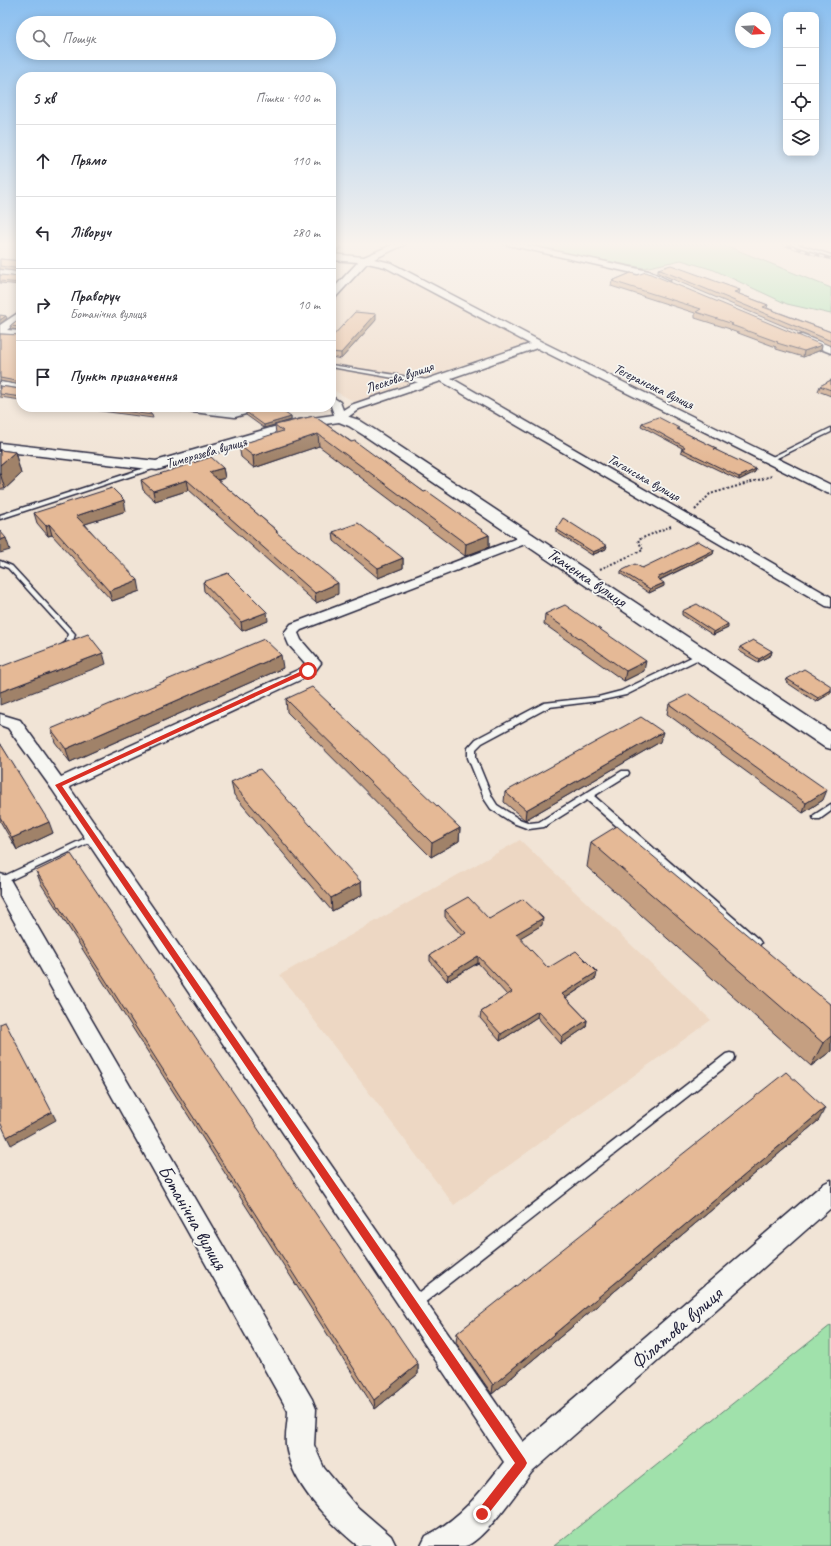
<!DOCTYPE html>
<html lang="uk">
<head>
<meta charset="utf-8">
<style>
	body { margin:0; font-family:Caveat,sans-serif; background:#f7f7f7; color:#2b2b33 }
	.controls { position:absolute; right:12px; top:12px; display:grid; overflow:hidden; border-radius:8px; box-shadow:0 2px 10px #0003 }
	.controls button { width:36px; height:36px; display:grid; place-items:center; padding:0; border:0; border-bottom:1px solid #e1e1e2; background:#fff; color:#2b2b33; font:20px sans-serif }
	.compass { position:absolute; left:735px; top:12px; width:36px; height:36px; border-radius:50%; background:#fff; box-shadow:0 2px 10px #0003; rotate:108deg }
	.stop { position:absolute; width:12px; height:12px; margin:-9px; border:3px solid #d93025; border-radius:50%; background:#fff }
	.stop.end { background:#d93025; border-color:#fff; box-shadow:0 1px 4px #0008 }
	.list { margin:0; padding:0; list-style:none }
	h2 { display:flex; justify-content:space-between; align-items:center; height:52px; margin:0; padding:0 16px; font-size:17px }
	h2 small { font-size:13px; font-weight:400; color:#7c7c81 }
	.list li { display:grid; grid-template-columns:26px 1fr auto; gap:12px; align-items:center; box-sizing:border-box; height:72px; padding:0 16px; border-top:1px solid #e1e1e2 }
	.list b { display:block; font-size:15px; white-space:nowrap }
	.list p { margin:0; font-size:13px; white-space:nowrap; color:#7c7c81 }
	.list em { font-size:13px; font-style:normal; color:#7c7c81 }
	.icon { flex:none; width:22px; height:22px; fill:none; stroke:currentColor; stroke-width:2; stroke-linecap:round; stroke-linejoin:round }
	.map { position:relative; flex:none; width:831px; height:1546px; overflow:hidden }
	.search { position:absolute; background:#fff; box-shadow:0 2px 10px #0003; left:16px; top:16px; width:320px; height:44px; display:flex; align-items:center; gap:10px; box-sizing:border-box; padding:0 14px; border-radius:22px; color:#7c7c81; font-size:15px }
	.panel { position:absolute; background:#fff; box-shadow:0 2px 10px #0003; left:16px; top:72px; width:320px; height:340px; border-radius:16px }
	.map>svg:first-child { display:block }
	.built { fill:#edd7c3 }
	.green { fill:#a0e1ab; stroke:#618273 }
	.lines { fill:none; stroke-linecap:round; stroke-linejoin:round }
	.service-casing { stroke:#22223b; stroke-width:3 }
	.minor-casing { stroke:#22223b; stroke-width:3 }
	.tertiary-casing { stroke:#22223b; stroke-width:3 }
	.path { stroke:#22223b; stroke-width:2; stroke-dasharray:2 2; stroke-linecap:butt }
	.service { fill:#f6f6f2; fill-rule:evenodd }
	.minor { fill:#f6f6f2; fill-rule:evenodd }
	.tertiary { fill:#f6f6f2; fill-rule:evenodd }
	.rail-casing { stroke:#22223b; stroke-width:2.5 }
	.rail { stroke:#f6f6f2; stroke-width:1.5; stroke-dasharray:5; stroke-linecap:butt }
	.wall { fill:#c59f81; stroke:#22223b }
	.shaded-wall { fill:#a08269; stroke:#22223b }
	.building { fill:#e5b996; stroke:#22223b }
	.route { fill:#d93025 }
	.labels { text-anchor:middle; stroke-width:3.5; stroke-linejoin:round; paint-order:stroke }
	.far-street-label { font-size:14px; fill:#22223b; stroke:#f6f6f2 }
	.street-label { font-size:17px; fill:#22223b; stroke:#f6f6f2 }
	.near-street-label { font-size:20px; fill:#22223b; stroke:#f6f6f2 }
</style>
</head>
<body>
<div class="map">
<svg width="831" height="1546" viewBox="0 0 831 1546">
	<rect width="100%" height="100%" fill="#f1e4d6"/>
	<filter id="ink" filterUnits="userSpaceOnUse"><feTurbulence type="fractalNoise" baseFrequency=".025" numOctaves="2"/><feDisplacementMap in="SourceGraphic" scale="8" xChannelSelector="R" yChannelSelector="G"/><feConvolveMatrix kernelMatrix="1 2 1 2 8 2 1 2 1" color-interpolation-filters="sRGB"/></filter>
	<g filter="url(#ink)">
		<!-- built -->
		<g class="built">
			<path d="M 366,264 L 387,268 L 527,343 L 355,402 L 331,389 L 331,303 Z"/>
			<path d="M 520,840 L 711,1020 L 454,1205 L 280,975 Z"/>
		</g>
		<!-- green -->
		<g class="green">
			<path d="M 516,244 L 715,244 L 732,248 L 831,288 L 831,314 L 787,304 L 714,270 L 681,260 L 644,268 Z"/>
			<path d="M 831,1325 L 831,1546 L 554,1546 Z"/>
		</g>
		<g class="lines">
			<!-- service casing -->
			<g class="service-casing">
				<g id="service">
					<path d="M 790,244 L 797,244 L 831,255 L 831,257 Z"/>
					<path d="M 331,365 L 428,380 L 431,382 L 428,384 L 331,367 Z"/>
					<path d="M 831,428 L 831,432 L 773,460 L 768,459 Z"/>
					<path d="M 157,464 L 160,466 L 159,467 L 0,519 L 0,515 Z"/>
					<path d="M 0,561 L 12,566 L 74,633 L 75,634 C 73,642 70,650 61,649 L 59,647 L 66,642 L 68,634 L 8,568 L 0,565 Z"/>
					<path d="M 700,653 L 703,653 L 707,655 L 626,695 L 598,701 L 549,707 L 482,743 L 476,749 L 476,758 L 492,797 L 497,805 L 519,819 L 530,823 L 539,822 L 622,771 L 628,771 L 629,773 L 628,775 L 594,796 L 759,940 L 761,943 L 759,946 L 756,947 L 753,946 L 587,800 L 544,827 L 529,829 L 513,823 L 491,809 L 485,800 L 468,758 L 468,748 L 476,739 L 544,703 L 598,697 L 621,691 Z"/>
					<path d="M 831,804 L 831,811 L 820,819 L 814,819 L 813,817 L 814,815 Z"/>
					<path d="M 94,834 L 97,835 L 98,837 L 97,839 L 0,885 L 0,878 Z"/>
					<path d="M 730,1053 L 734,1054 L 735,1057 L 734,1060 L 419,1307 L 415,1309 L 411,1307 L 409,1303 L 411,1299 L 726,1054 Z"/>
				</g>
			</g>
			<!-- minor casing -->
			<g class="minor-casing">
				<g id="minor">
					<path d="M 394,244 L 406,244 L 374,259 L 391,263 L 542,342 L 831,485 L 831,494 L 827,493 L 537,348 L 451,378 L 831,597 L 831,607 L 826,606 L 441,381 L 359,409 L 344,420 L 336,420 L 331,406 L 331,396 L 340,402 L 343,410 L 351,405 L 530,344 L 385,267 L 367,263 L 334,299 L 331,300 L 331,291 L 358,262 L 331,260 L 331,254 L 364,257 Z"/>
					<path d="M 504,244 L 521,244 L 649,271 L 670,281 L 665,284 L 646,276 Z"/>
					<path d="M 0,270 L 21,272 L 21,278 L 0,276 Z"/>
					<path d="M 21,311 L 21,319 L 7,330 L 21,331 L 21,337 L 0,335 L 0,325 Z"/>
					<path d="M 802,335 L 831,346 L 831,353 L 798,340 L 797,338 L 798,336 Z"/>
					<path d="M 0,382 L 21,385 L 21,391 L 0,388 Z"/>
					<path d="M 170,407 L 204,407 L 235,411 L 247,407 L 265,407 L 263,409 L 235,417 L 176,410 Z"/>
					<path d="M 528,534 L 533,535 L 535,538 L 533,541 L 301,630 L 298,633 L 301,640 L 321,663 L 313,674 L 69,787 L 523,1442 L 823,1184 L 831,1180 L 831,1208 L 531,1473 C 519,1489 483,1542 465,1546 C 452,1546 435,1546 421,1546 L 426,1536 C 460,1519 481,1492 504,1462 L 52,789 L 8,728 L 0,725 L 0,714 L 20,720 L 61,777 L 302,668 L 305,663 L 289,645 L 284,633 L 291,624 Z"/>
					<path d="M 0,874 L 8,876 L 312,1399 L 316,1409 L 314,1445 L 324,1468 L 355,1505 L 391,1536 L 396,1546 L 358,1546 C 329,1522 291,1484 286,1445 C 285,1434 288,1422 288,1411 L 0,896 Z"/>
				</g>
			</g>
			<!-- tertiary casing -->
			<g class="tertiary-casing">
				<path id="tertiary" d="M 340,414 L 359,420 L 375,430 L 831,732 L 831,749 L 824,747 L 365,436 L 349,426 L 339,422 L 304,427 L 157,470 L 0,451 L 0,443 L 156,461 L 298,420 Z"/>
			</g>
			<!-- path -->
			<g class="path">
				<path d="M 695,510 L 710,494 L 772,476"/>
				<path d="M 600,569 L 643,550 L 638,540 L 671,526"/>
			</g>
			<!-- service -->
			<use href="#service" class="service"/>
			<!-- minor -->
			<use href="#minor" class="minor"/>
			<!-- tertiary -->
			<use href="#tertiary" class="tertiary"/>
			<!-- rail casing -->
			<g class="rail-casing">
				<path id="rail" d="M 782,244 L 831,259"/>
			</g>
			<!-- rail -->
			<use href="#rail" class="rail"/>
		</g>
		<!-- wall -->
		<g class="wall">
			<path d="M 331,244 L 342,248 L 336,253 L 331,253 Z"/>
			<path d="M 0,259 L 21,261 L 21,272 L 0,269 Z"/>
			<path d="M 658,269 L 739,294 L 768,305 L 767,308 L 831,332 L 831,346 L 658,273 Z"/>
			<path d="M 21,273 L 21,285 L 0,283 L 0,275 L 20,277 Z"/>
			<path d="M 631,273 L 821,350 L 803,357 L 776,349 L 776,347 L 730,330 L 730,329 L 695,318 L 695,313 L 611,286 L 612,281 Z"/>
			<path d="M 21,317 L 21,330 L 11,329 L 10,326 Z"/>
			<path d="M 376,320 L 341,359 L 331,357 L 331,338 Z"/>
			<path d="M 0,334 L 21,335 L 21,385 L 0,381 Z"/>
			<path d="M 831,380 L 831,396 L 818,391 L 820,386 Z"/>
			<path d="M 21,385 L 21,400 L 0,397 L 0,386 L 20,389 Z"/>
			<path d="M 72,407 L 143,407 L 152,415 L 153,418 Z"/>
			<path d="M 246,412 L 291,417 L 291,420 L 264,428 L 246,415 Z"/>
			<path d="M 314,416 L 424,492 L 489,535 L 489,547 L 465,556 L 319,446 L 254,468 L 241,457 L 239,445 L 276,434 L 275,425 Z"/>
			<path d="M 642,423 L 679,430 L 716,448 L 716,450 L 755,472 L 739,480 L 681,452 L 682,448 L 641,426 Z"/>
			<path d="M 0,450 L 15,452 L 21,474 L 5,489 L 0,489 Z"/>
			<path d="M 223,468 L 225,478 L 218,480 L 277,531 L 277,533 L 338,594 L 316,603 L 189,490 L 155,501 L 143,490 L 141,480 Z"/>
			<path d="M 126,511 L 85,524 L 140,591 L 112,601 L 52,535 L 48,536 L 37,523 L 34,513 Z"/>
			<path d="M 556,529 L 606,549 L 592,555 L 556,532 Z"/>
			<path d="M 333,532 L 403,558 L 403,568 L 378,578 L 334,541 Z"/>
			<path d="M 714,550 L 713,554 L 660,580 L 664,586 L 649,593 L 621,574 L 621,571 L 642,568 Z"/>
			<path d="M 203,582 L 268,621 L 242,631 L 204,591 Z"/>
			<path d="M 682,611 L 728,628 L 713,635 L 682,615 Z"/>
			<path d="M 545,614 L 644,671 L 624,681 L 544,624 Z"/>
			<path d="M 740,647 L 772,651 L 771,655 L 758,662 L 739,651 Z"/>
			<path d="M 283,668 L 70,762 L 55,742 L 51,729 Z"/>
			<path d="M 787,679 L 831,686 L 831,693 L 816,702 L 786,682 Z"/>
			<path d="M 286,699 L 460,828 L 459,841 L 431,857 L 287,712 Z"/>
			<path d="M 669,704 L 823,800 L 803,813 L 667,714 Z"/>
			<path d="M 660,742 L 525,820 L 504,802 L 505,792 Z"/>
			<path d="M 0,743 L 53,833 L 17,850 L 0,821 Z"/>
			<path d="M 231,782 L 361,882 L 362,895 L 332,911 L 234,795 Z"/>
			<path d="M 591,842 L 831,1005 L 831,1051 L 811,1066 L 587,867 Z"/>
			<path d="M 36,871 L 418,1364 L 418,1374 L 375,1409 L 41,884 Z"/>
			<path d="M 445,910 L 489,919 L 542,925 L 519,938 L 548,968 L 596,978 L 566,998 L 587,1020 L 586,1027 L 561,1044 L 537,1017 L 500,1041 L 480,1018 L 481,1012 L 507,995 L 478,963 L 447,981 L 430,961 L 430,955 L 462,936 L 445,917 Z"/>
			<path d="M 819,1120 L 492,1394 L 456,1343 L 457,1333 Z"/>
		</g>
		<!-- shaded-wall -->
		<g class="shaded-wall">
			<path d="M 342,245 L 342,248 L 336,253 L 336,250 Z"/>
			<path d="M 740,290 L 739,294 L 734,292 Z"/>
			<path d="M 376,314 L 376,320 L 341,359 L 341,353 Z"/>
			<path d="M 6,316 L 7,318 L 0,324 L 0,320 Z"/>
			<path d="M 822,345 L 821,350 L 803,357 L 804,351 Z"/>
			<path d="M 291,417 L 291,420 L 264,428 L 264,425 Z"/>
			<path d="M 318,434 L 319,446 L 254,468 L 253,456 Z"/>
			<path d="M 15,452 L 21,474 L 5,489 L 0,473 L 0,465 Z"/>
			<path d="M 223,468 L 225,478 L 211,482 L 209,472 Z"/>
			<path d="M 756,469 L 755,472 L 739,480 L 739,477 Z"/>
			<path d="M 187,480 L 189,490 L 155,501 L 153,491 Z"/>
			<path d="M 124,500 L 126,511 L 79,526 L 76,516 Z"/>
			<path d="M 49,524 L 52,535 L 48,536 L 46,526 Z"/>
			<path d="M 489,535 L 489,547 L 465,556 L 466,544 Z"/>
			<path d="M 6,538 L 10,550 L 0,553 L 0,540 Z"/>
			<path d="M 607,546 L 606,549 L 592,555 L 593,552 Z"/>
			<path d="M 714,550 L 713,554 L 657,581 L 657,578 Z"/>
			<path d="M 403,558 L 403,568 L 378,578 L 378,568 Z"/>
			<path d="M 138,580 L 140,591 L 112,601 L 109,591 Z"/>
			<path d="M 338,583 L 338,594 L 316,603 L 315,593 Z"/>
			<path d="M 664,583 L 664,586 L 649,593 L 650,589 Z"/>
			<path d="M 267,612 L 268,621 L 242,631 L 241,622 Z"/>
			<path d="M 728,624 L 728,628 L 713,635 L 714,632 Z"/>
			<path d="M 772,651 L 771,655 L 758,662 L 759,659 Z"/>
			<path d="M 103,653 L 106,664 L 0,705 L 0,692 Z"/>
			<path d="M 281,655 L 283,668 L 70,762 L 66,749 Z"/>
			<path d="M 646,661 L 644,671 L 624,681 L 626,671 Z"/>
			<path d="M 831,690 L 831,693 L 816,702 L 818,698 Z"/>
			<path d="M 663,732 L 660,742 L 525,820 L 526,810 Z"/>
			<path d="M 827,790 L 823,800 L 803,813 L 806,803 Z"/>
			<path d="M 49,822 L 53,833 L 17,850 L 12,838 Z"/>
			<path d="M 460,828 L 459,841 L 431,857 L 432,843 Z"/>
			<path d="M 361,882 L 362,895 L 332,911 L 331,898 Z"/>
			<path d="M 543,918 L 542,925 L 515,941 L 516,934 Z"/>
			<path d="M 478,956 L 478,963 L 447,981 L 448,975 Z"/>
			<path d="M 597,972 L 596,978 L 561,1001 L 562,994 Z"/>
			<path d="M 538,1011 L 537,1017 L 500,1041 L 501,1034 Z"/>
			<path d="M 587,1020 L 586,1027 L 561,1044 L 562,1037 Z"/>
			<path d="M 831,1036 L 831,1051 L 811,1066 L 823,1043 Z"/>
			<path d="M 825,1108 L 819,1120 L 492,1394 L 493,1385 Z"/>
			<path d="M 52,1112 L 56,1120 L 11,1145 L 7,1137 Z"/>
			<path d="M 418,1364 L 418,1374 L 375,1409 L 374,1400 Z"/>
		</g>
		<!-- building -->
		<g class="building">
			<path d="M 331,244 L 335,244 L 342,245 L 336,250 L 331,250 Z"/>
			<path d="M 0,259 L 21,261 L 21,269 L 0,266 Z"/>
			<path d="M 671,265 L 740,290 L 734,292 L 768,305 L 763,307 L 831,332 L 831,341 L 658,269 Z"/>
			<path d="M 646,272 L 822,345 L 804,351 L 777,343 L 778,342 L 731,325 L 733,324 L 696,312 L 701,309 L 612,281 L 631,273 L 637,275 Z"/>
			<path d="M 21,273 L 21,283 L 0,281 L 0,275 L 20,277 Z"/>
			<path d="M 355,312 L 376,314 L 341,353 L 331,352 L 331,338 Z"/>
			<path d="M 0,315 L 6,316 L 0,320 Z"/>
			<path d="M 21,317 L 21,327 L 10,326 Z"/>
			<path d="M 0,334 L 21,335 L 21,382 L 0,378 Z"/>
			<path d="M 831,380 L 831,390 L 820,386 Z"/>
			<path d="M 21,385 L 21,397 L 0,394 L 0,386 L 20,389 Z"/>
			<path d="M 94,407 L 143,407 L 152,415 Z"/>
			<path d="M 264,407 L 276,407 L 291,417 L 264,425 L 246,412 Z"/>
			<path d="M 314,416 L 351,442 L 355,441 L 424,492 L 427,491 L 489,535 L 466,544 L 318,434 L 253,456 L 239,445 L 283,431 L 275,425 Z"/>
			<path d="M 658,417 L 679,428 L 677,429 L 716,448 L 714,449 L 756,469 L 739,477 L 682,449 L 685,447 L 642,423 Z"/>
			<path d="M 0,450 L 15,452 L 0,465 Z"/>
			<path d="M 211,457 L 223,468 L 209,472 L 277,531 L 276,532 L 338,583 L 315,593 L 187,480 L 153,491 L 141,480 Z"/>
			<path d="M 112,488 L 124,500 L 76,516 L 138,580 L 109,591 L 49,524 L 46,526 L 34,513 Z"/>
			<path d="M 563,518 L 607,546 L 593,552 L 556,529 Z"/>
			<path d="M 358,523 L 403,558 L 378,568 L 333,532 Z"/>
			<path d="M 0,531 L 6,538 L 0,540 Z"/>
			<path d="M 698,541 L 714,550 L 657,578 L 664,583 L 650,589 L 621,571 L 635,564 L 642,568 Z"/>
			<path d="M 228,573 L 267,612 L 241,622 L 203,582 Z"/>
			<path d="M 697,604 L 728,624 L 714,632 L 682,611 Z"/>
			<path d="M 565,605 L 646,661 L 626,671 L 545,614 Z"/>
			<path d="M 88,634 L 103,653 L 0,692 L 0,667 Z"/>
			<path d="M 264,639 L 281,655 L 66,749 L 51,729 Z"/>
			<path d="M 753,640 L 772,651 L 759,659 L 740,647 Z"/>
			<path d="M 804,669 L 831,686 L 831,690 L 818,698 L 787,679 Z"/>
			<path d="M 312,687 L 460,828 L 432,843 L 286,699 Z"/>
			<path d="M 689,694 L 827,790 L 806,803 L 669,704 Z"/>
			<path d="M 641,717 L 663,732 L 526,810 L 505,792 Z"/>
			<path d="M 0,743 L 49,822 L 12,838 L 0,817 Z"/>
			<path d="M 260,769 L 361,882 L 331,898 L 231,782 Z"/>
			<path d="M 617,826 L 831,1005 L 831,1036 L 823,1043 L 591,842 Z"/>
			<path d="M 71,854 L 418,1364 L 374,1400 L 36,871 Z"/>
			<path d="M 468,897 L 489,919 L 523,899 L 543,918 L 516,934 L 548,968 L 576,951 L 597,972 L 562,994 L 587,1020 L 562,1037 L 538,1011 L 501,1034 L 481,1012 L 512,992 L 478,956 L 448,975 L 430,955 L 466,933 L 445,910 Z"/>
			<path d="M 5,1022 L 52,1112 L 7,1137 L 0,1122 L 0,1024 Z"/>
			<path d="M 786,1072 L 825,1108 L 493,1385 L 457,1333 Z"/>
		</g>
	</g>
	<!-- sky -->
	<linearGradient id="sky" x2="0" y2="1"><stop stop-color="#8abff0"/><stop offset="0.53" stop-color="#f9f3ed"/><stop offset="1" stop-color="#f9f3ed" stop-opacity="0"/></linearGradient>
	<rect width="831" height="461" fill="url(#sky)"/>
	<!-- route -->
	<path class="route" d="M 306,669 L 311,671 L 62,786 L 525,1459 L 527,1463 L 525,1467 L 485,1518 L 482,1520 L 478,1518 L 476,1514 L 478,1510 L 515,1463 L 55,785 Z"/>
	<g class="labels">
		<!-- far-street labels -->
		<g class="far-street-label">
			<text transform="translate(399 377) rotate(-19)" y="5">Лескова вулиця</text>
			<text transform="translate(654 386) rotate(26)" y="5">Тегеранська вулиця</text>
			<text transform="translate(206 452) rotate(-16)" y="5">Тимерязєва вулиця</text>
			<text transform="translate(644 477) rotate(30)" y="5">Таганська вулиця</text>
		</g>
		<!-- street labels -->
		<g class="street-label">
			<text transform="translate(587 577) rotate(34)" y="6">Ткаченка вулиця</text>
		</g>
		<!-- near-street labels -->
		<g class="near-street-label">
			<text transform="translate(193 1217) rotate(60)" y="7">Ботанічна вулиця</text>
			<text transform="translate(676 1328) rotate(-41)" y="7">Філатова вулиця</text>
		</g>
	</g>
</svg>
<div class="controls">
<button>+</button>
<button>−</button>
<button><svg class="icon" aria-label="locate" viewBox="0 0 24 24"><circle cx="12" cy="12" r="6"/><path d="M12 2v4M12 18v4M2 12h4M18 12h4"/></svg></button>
<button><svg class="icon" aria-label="layers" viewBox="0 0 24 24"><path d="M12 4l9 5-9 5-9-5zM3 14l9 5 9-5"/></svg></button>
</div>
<svg class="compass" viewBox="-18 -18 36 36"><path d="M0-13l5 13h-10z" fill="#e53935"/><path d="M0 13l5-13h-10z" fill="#7c7c81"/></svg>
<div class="stop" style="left:308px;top:671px"></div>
<div class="stop end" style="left:482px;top:1514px"></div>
<div class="search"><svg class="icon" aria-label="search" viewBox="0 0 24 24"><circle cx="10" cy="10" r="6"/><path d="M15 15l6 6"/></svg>Пошук</div>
<section class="panel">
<h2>5 хв<small>Пішки · 400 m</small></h2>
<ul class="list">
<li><svg class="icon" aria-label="ahead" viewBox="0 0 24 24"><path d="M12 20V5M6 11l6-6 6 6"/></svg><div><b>Прямо</b></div><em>110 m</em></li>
<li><svg class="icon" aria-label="left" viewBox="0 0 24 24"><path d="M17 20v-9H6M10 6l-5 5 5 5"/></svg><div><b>Ліворуч</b></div><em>280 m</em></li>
<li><svg class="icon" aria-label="right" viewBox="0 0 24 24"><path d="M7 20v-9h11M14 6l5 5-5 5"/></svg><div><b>Праворуч</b><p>Ботанічна вулиця</p></div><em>10 m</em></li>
<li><svg class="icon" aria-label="arrive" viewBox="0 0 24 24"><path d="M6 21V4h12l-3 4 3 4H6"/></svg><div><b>Пункт призначення</b></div></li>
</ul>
</section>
</div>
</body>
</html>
